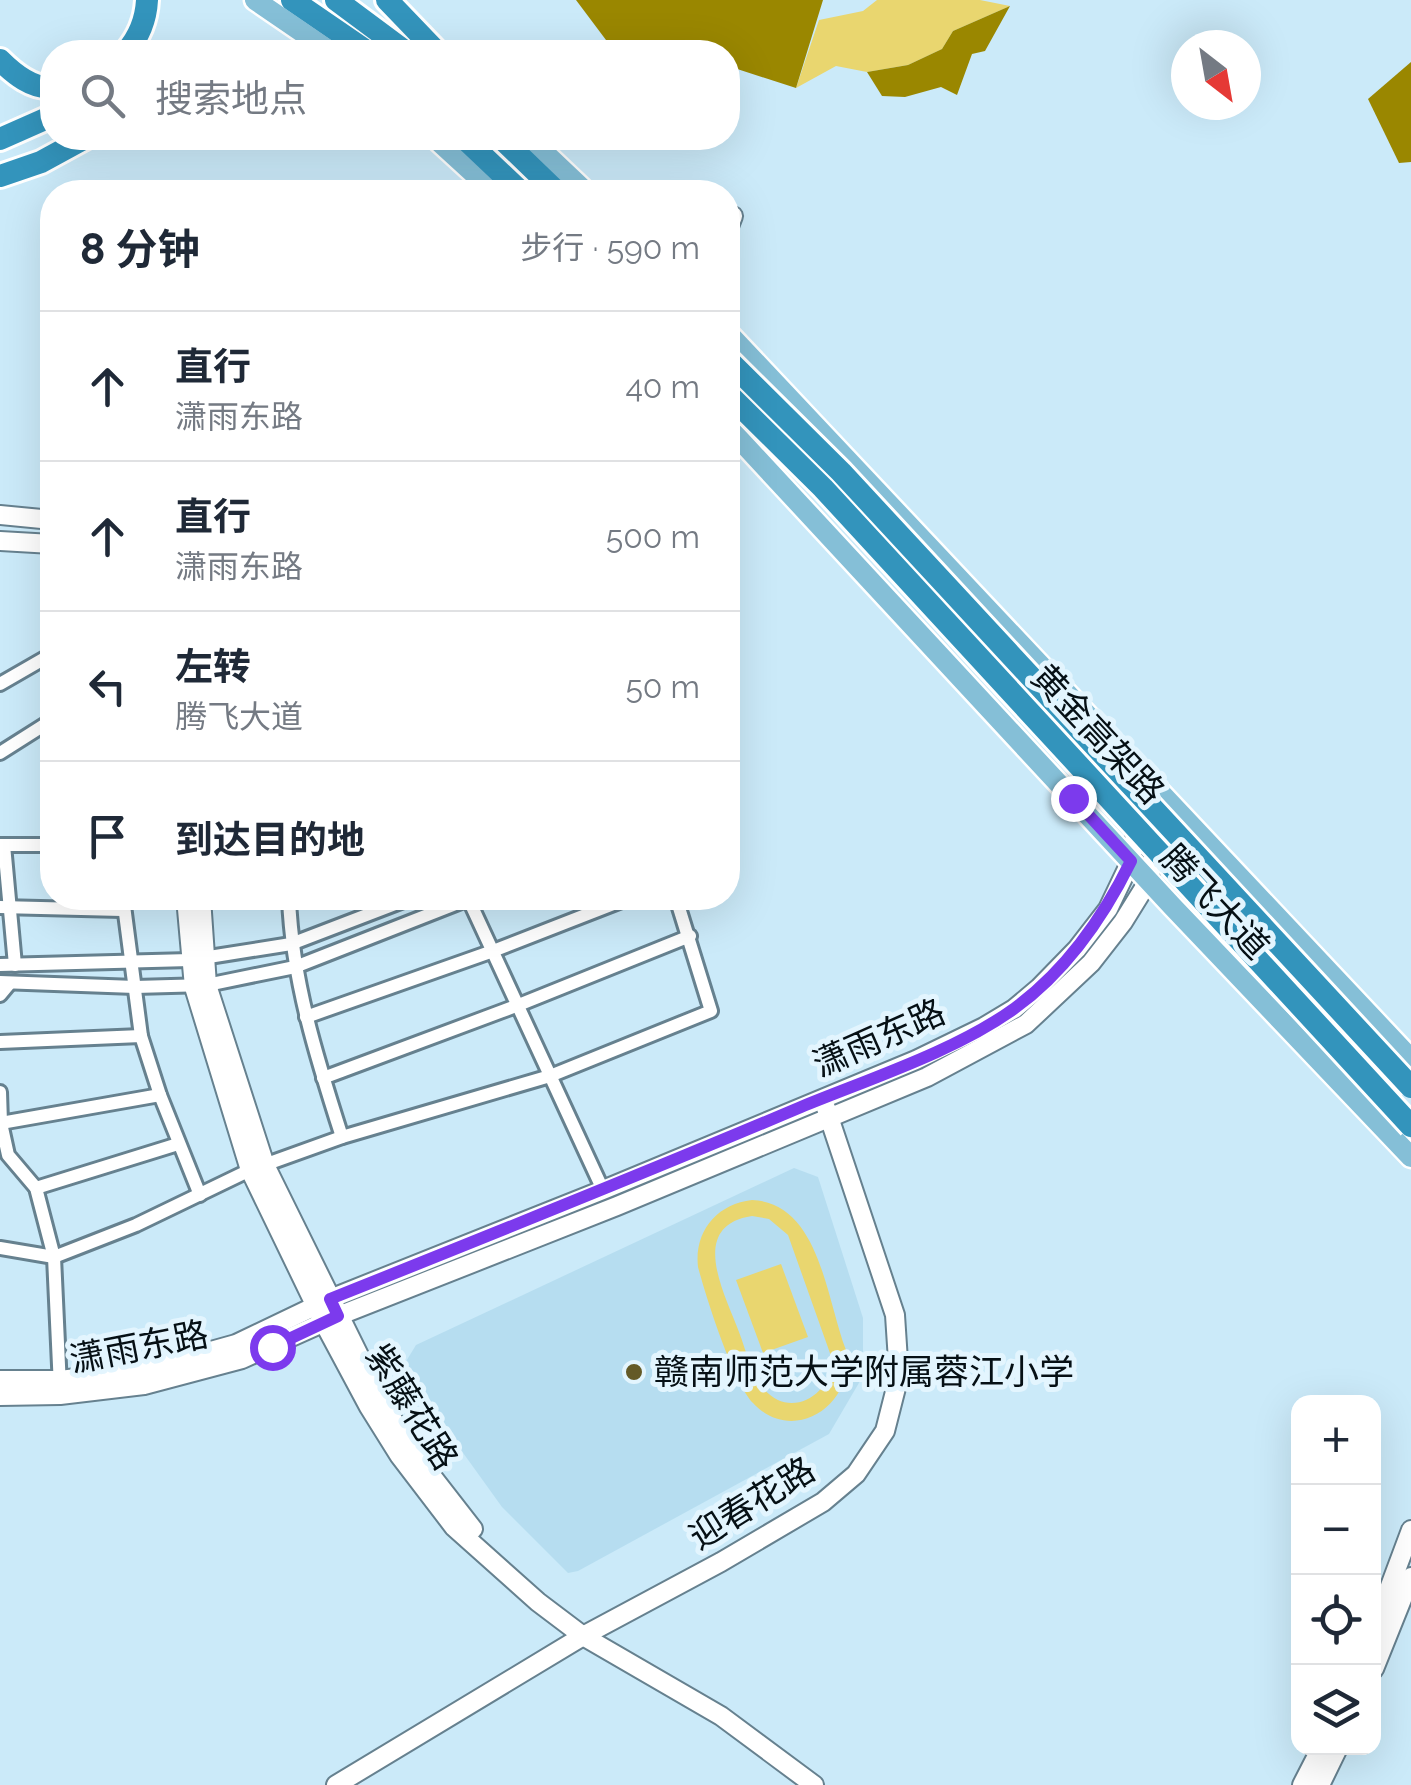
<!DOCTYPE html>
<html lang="zh">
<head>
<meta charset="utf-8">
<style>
	body { margin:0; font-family:Raleway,"Noto Sans SC",sans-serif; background:#f2f2f3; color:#1f2937 }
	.controls { position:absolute; right:30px; bottom:30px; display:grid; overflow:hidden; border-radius:20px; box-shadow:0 10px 40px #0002 }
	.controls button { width:90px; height:90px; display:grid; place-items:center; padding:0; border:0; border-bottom:2px solid #e0e1e3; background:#fff; color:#1f2937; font:50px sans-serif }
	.compass { position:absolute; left:1171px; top:30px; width:90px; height:90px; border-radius:50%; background:#fff; box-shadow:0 10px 40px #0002; rotate:149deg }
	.stop { position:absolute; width:30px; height:30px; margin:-22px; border:8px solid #7c3aed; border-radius:50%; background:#fff }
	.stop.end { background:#7c3aed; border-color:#fff; box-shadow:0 2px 10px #0008 }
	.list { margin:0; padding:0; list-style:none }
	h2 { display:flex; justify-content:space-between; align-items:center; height:130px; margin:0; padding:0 40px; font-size:42px }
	h2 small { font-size:32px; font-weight:400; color:#747a83 }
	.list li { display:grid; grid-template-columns:65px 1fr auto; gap:30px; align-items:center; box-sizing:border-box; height:150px; padding:0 40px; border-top:2px solid #e0e1e3 }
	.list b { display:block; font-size:38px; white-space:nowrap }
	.list p { margin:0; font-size:32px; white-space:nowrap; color:#747a83 }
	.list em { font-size:32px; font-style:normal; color:#747a83 }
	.icon { flex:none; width:55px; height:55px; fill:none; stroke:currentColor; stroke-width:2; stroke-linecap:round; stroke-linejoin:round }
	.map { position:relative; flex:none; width:1411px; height:1785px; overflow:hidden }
	.search { position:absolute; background:#fff; box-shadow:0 10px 40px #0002; left:40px; top:40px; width:700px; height:110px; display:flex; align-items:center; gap:25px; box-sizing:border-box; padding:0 35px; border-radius:40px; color:#747a83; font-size:38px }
	.panel { position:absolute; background:#fff; box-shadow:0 10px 40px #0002; left:40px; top:180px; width:700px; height:730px; border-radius:40px }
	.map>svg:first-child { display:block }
	.built { fill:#b6ddf0 }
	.green { fill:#e9d66f; fill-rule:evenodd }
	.water { fill:#9a8700 }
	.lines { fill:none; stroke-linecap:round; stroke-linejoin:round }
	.street-casing { stroke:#66818f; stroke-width:18 }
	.secondary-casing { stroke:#66818f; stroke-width:22 }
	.primary-casing { stroke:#fff; stroke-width:25 }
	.highway-casing { stroke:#fff; stroke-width:28 }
	.street { stroke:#fff; stroke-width:12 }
	.secondary { stroke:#fff; stroke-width:18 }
	.primary { stroke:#85bfd7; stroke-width:20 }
	.highway { stroke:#3394bc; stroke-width:22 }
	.highway-bridge-casing { stroke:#fff; stroke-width:28; stroke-linecap:butt }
	.highway-bridge { stroke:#3394bc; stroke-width:22 }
	.route { stroke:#7c3aed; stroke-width:12 }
	.poi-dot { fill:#645a27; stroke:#e3f5fe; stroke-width:4 }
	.labels { text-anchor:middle; stroke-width:10; stroke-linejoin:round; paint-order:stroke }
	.street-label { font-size:35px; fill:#061015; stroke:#e3f5fe }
	.poi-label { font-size:35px; fill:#061015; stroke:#e3f5fe; text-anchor:start }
</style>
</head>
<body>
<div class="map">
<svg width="1411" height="1785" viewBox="0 0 1411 1785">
	<rect width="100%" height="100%" fill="#cbeaf9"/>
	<!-- built -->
	<path class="built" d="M 794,1168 L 818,1177 L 863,1318 L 863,1376 L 829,1434 L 578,1571 L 568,1573 L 502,1507 L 402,1368 L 416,1345 Z"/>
	<!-- green -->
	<g class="green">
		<path d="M 877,0 L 980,0 L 1010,6 L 953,31 L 942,49 L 908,65 L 867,72 L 836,66 L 796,88 L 819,20 L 863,11 Z"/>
		<path d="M 752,1200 C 820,1203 826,1299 846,1350 C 856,1405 793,1446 753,1403 C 733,1382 706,1297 698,1267 C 694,1231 717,1204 752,1200 ZM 752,1216 L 769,1219 L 788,1235 L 831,1356 C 835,1393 791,1421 764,1389 C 751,1374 746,1350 739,1332 C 725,1294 687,1226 752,1216 Z"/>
		<path d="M 781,1264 L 808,1337 L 763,1353 L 736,1280 Z"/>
	</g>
	<!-- water -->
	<g class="water">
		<path d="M 576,0 L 823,0 L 796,88 L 728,66 L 728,52 L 615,52 Z"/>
		<path d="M 1010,6 L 985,51 L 972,54 L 957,95 L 941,87 L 905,97 L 882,96 L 867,72 L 908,65 L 942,49 L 953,31 Z"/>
		<path d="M 1411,62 L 1411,162 L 1399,163 L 1368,99 Z"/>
	</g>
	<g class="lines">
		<!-- street casing -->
		<g class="street-casing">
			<g id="street">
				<path d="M 0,684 L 52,654"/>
				<path d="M 0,753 L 52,720"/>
				<path d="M 0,845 L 52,845"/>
				<path d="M 4,845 L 15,965"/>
				<path d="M 123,898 L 141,1036 L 160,1095 L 200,1195"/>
				<path d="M 289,898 C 292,980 317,1059 342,1137"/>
				<path d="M 468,898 L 603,1190"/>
				<path d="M 0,907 L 122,910"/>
				<path d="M 0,965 L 190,960 L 291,944 L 411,898"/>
				<path d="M 0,982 L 135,987 L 207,985 L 295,967 L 471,898"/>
				<path d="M 0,995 L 10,983"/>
				<path d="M 306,1017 L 493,951 L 629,898"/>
				<path d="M 0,1042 L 141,1036"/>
				<path d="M 323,1078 L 516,1006 L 690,936"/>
				<path d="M 0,1092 L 1,1123 L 8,1155 L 36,1188 L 54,1257 L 60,1387"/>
				<path d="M 1,1123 L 160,1095"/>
				<path d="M 36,1188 L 178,1144"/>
				<path d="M 0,1248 L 54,1257 L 136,1225 L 250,1170 L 342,1137 L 550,1076 L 711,1011 L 676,898"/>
			</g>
		</g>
		<!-- secondary casing -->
		<g class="secondary-casing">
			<g id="secondary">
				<path d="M 728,229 L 733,216"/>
				<path d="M 0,515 L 52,520"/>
				<path d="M 0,541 L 52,544"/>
				<path d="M 186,898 L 194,987 L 250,1170 L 324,1323 L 369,1407 L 399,1455 L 454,1527 L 538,1602 L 583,1636 L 721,1716 L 814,1785"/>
				<path d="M 201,898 L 207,985 L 265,1165 L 381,1400 L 410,1448 L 473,1529"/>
				<path d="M 0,1380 L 60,1380 L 143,1370 L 236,1344 L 330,1299 L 603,1190 L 916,1060 L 984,1027 L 1014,1009 L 1039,988 L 1077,949 L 1108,909 L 1131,861 L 1143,786"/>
				<path d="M 0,1396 L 60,1395 L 144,1385 L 242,1359 L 338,1316 L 617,1206 L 927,1077 L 1026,1024 L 1091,963 L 1123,922 L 1149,880 L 1156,841"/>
				<path d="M 1374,1629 L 1411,1530"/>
				<path d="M 1374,1669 L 1411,1577"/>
				<path d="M 336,1785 L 583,1636 L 721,1562 L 823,1502 L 856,1474 L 885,1431 L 899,1376 L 895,1315 L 826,1108"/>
				<path d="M 1302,1785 L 1321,1748"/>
				<path d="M 1320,1785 L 1338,1748"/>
			</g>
		</g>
		<!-- primary casing -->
		<g class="primary-casing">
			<g id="primary">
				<path d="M 255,0 L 331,52"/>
				<path d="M 435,138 L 494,192"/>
				<path d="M 529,138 L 586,192"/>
				<path d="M 728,333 L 1411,1059"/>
				<path d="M 728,427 L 1172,906 L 1411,1157"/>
			</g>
		</g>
		<!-- highway casing -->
		<g class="highway-casing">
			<g id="highway">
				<path d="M 292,0 L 368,52"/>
				<path d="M 336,0 L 406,52"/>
				<path d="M 387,0 L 437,52"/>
				<path d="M 126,52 C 139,37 146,20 147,0"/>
				<path d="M 0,60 C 14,74 32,89 52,87"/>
				<path d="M 464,138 L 521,192"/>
				<path d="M 501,138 L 557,192"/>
				<path d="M 0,139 L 52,116"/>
				<path d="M 0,176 L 41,162 L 85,138"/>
			</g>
		</g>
		<!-- street -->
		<use href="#street" class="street"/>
		<!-- secondary -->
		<use href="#secondary" class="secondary"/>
		<!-- primary -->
		<use href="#primary" class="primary"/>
		<!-- highway -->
		<use href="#highway" class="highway"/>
		<!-- highway-bridge casing -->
		<g class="highway-bridge-casing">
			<g id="highway-bridge">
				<path d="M 728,360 L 841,472 L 1411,1087"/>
				<path d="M 728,394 L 823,488 L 1411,1126"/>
			</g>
		</g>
		<!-- highway-bridge -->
		<use href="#highway-bridge" class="highway-bridge"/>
	</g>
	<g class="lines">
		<!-- route -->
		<path class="route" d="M 272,1347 L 338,1316 L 330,1299 C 488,1236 645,1173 801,1107 C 869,1079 956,1051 1015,1008 C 1067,970 1103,918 1131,861 L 1073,798"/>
	</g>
	<!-- markers -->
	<circle class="poi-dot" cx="634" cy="1372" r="10"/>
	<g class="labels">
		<!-- street labels -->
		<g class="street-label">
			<text transform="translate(1098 734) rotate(47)" y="12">黄金高架路</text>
			<text transform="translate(1215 902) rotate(47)" y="12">腾飞大道</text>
			<text transform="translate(879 1038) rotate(-24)" y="12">潇雨东路</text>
			<text transform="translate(139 1347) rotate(-11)" y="12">潇雨东路</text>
			<text transform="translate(412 1407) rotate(58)" y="12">紫藤花路</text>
			<text transform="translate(752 1503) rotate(-32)" y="12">迎春花路</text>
		</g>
		<!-- poi labels -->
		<g class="poi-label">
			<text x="654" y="1384">赣南师范大学附属蓉江小学</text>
		</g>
	</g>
</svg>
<div class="controls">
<button>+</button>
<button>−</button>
<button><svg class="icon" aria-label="locate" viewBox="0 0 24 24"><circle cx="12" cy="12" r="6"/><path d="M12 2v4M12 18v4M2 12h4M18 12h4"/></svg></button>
<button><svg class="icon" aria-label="layers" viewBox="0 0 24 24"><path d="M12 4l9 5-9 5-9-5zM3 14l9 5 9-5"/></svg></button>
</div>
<svg class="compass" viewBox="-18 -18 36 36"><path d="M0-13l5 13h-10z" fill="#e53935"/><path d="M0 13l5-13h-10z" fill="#747a83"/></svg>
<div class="stop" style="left:272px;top:1347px"></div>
<div class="stop end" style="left:1073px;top:798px"></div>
<div class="search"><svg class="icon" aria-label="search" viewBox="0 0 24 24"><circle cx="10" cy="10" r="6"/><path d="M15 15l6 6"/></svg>搜索地点</div>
<section class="panel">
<h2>8 分钟<small>步行 · 590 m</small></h2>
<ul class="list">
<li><svg class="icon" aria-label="ahead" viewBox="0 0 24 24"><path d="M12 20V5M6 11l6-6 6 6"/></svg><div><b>直行</b><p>潇雨东路</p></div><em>40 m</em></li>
<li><svg class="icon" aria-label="ahead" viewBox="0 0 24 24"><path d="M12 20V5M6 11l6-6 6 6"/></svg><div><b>直行</b><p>潇雨东路</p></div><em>500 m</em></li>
<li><svg class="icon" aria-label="left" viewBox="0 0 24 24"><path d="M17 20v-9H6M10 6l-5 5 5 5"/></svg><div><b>左转</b><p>腾飞大道</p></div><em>50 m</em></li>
<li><svg class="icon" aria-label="arrive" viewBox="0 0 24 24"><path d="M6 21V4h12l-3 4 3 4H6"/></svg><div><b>到达目的地</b></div></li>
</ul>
</section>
</div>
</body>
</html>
